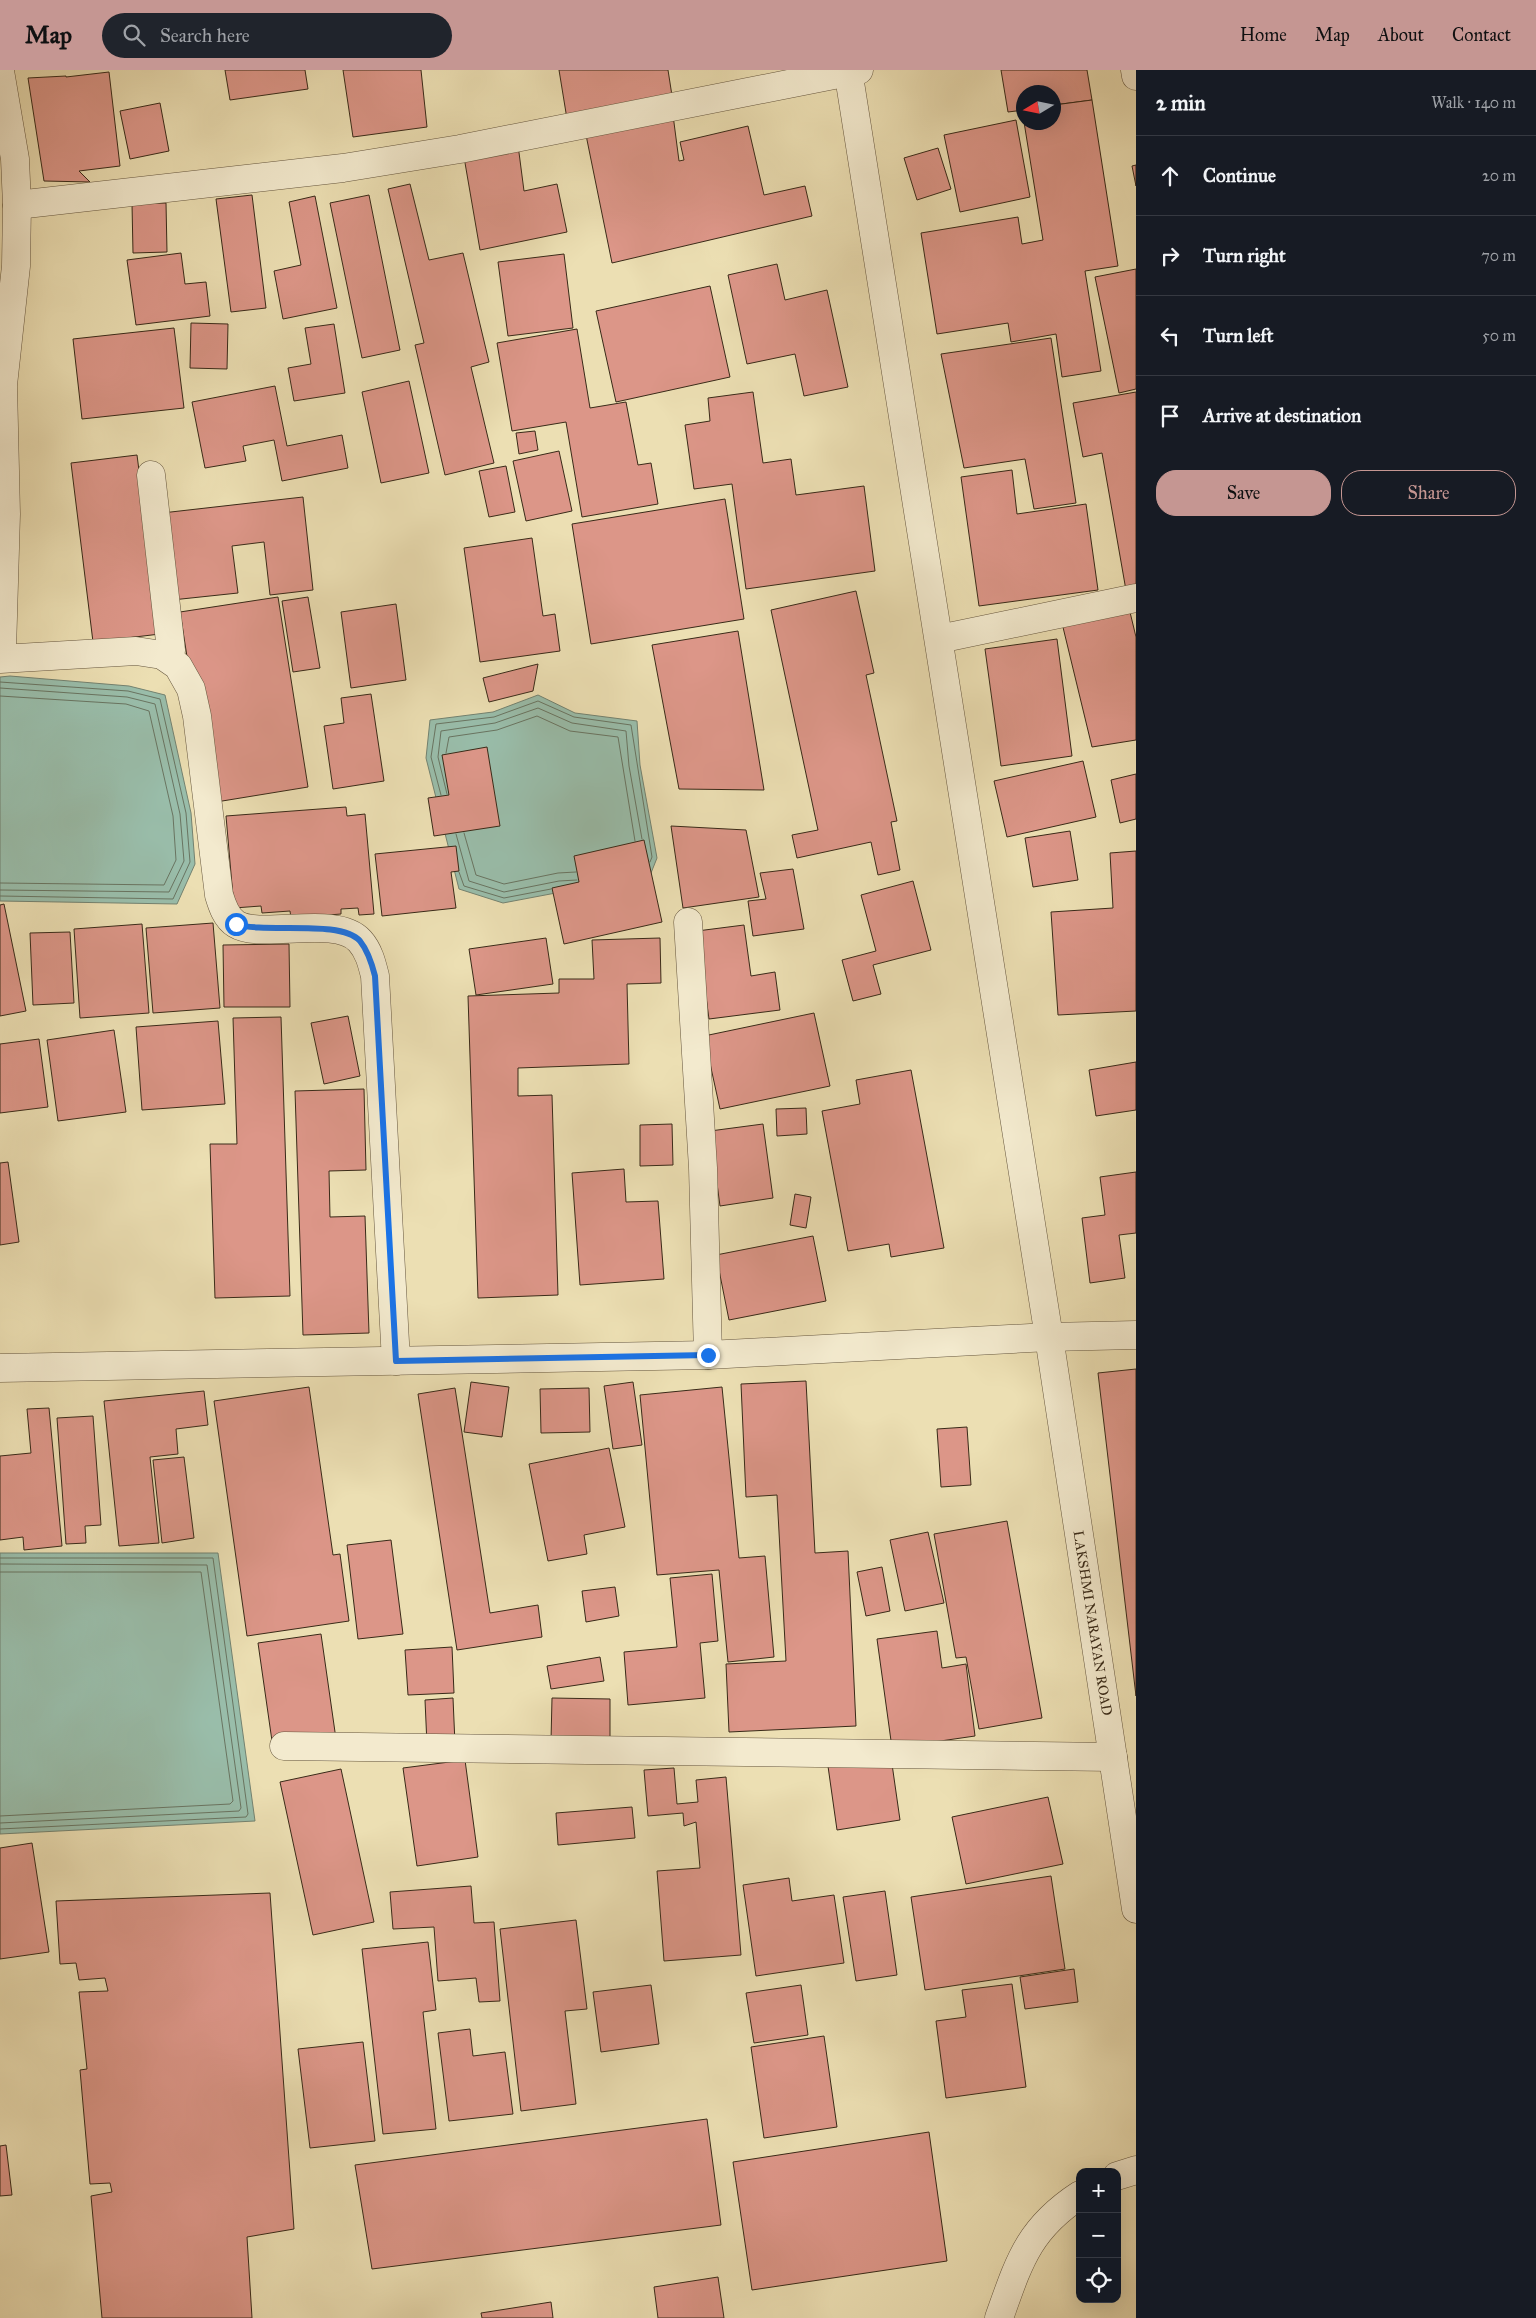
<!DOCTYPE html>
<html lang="en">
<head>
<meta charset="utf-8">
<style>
	body { margin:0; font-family:"IM FELL Great Primer",serif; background:#20242c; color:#f1f3f6 }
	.controls { position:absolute; right:15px; bottom:15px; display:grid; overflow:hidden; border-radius:10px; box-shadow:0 5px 20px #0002 }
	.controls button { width:45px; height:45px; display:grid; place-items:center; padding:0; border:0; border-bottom:1px solid #363941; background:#171b24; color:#f1f3f6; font:25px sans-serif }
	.compass { position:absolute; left:1016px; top:15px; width:45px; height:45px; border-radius:50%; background:#171b24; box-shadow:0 5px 20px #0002; rotate:260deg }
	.stop { position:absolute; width:15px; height:15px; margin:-11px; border:4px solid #1a73e8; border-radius:50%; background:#fff }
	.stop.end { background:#1a73e8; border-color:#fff; box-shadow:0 1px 5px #0008 }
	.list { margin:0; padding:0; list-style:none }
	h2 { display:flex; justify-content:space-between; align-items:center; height:65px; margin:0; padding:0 20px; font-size:21px }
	h2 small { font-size:16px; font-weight:400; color:#9ea1a6 }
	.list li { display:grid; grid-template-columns:32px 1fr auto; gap:15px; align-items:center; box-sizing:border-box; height:80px; padding:0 20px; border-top:1px solid #363941 }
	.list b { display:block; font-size:19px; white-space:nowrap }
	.list em { font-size:16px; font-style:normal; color:#9ea1a6 }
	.actions { display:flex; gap:10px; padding:15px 20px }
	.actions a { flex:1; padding:11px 0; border:1px solid #c59692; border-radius:20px; text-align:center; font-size:18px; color:#c59692 }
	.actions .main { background:#c59692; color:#111 }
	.icon { flex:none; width:28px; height:28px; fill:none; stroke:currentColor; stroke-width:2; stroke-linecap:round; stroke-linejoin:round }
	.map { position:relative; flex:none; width:1136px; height:2248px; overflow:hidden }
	header { display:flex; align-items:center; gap:30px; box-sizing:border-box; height:70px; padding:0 25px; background:#c59692; color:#111 }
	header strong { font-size:24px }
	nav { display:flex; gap:28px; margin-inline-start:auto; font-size:18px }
	.search { width:350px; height:45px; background:#20242c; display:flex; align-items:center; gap:12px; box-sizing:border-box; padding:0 18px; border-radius:28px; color:#9ea1a6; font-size:19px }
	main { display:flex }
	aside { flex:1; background:#171b24 }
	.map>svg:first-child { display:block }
	.water { fill:#99bdaa; stroke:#738270 }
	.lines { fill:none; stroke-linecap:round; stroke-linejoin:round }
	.shore { stroke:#697461; stroke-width:1 }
	.building { fill:#dc9688; stroke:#392a18 }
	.minor-casing { stroke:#66573f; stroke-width:29 }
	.minor { stroke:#f3eace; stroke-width:28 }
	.route { stroke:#1a73e8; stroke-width:6 }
	.labels { text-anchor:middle; stroke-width:4.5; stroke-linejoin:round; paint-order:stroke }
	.street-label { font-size:14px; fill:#392a18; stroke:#f3eace }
</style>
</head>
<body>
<header>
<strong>Map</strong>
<div class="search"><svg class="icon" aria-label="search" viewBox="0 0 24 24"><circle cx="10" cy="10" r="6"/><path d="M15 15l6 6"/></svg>Search here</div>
<nav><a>Home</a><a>Map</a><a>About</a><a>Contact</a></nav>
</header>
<main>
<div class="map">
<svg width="1136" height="2248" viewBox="0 0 1136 2248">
	<rect width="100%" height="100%" fill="#ecdfb3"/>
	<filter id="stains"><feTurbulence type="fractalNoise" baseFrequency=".004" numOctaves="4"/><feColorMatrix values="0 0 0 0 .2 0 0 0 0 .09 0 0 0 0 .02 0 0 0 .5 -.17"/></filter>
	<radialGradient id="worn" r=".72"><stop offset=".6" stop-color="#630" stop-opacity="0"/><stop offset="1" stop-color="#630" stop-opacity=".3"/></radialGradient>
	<!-- water -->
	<g class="water">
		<path d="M 10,606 L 129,616 L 165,625 L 191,743 L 195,794 L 177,834 L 0,831 L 0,607 Z"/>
		<path d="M 538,625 L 575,643 L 637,651 L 640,695 L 657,788 L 647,813 L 561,822 L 503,833 L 459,819 L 426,688 L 430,650 L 493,642 Z"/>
		<path d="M 0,1483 L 218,1483 L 255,1751 L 0,1764 Z"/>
	</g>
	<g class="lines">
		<!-- shore -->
		<g class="shore">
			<path d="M 0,612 L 128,621 L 160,629 L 186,743 L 190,792 L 173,829 L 0,826"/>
			<path d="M 0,618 L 127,627 L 155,634 L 180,744 L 184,791 L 169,822 L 0,820"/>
			<path d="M 0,626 L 126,634 L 149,641 L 173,746 L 176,790 L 164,815 L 0,813"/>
			<path d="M 446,683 L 449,667 L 497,660 L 537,646 L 570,661 L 618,667 L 635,771"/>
			<path d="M 447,724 L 438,687 L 441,661 L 495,653 L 538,638 L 572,653 L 626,661 L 629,696 L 642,769"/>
			<path d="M 441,725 L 431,687 L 436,654 L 494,647 L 538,631 L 574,647 L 631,655 L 652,787 L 650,792"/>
			<path d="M 464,763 L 476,805 L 504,814 L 558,803 L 576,802"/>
			<path d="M 456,764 L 469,811 L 504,822 L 559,811 L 577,810"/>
			<path d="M 459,802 L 464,816 L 504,828 L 551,819"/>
			<path d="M 0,1488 L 213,1488 L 248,1744 L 246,1747 L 0,1759"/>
			<path d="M 0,1494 L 207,1495 L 241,1738 L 239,1741 L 0,1753"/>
			<path d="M 0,1502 L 201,1502 L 233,1731 L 230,1734 L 0,1746"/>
		</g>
	</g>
	<!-- building -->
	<g class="building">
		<path d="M 225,0 L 305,0 L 308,19 L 230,30 Z"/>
		<path d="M 343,0 L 421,0 L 427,57 L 353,67 Z"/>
		<path d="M 559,0 L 668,0 L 673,32 L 567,49 Z"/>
		<path d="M 1001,0 L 1087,0 L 1092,30 L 1054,35 L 1054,22 L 1024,22 L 1024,40 L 1008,42 Z"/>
		<path d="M 109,2 L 120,96 L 79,101 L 90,112 L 44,111 L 28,8 L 66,6 L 66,7 Z"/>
		<path d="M 1092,30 L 1118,196 L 1085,201 L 1101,301 L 1062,307 L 1056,264 L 1011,272 L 1008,253 L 937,264 L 921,163 L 1018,147 L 1022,174 L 1043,170 L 1024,52 L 1054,52 L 1054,35 Z"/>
		<path d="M 160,33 L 169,81 L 130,89 L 120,41 Z"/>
		<path d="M 673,45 L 679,91 L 684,90 L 680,72 L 748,56 L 764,125 L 805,116 L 812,146 L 612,193 L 586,65 Z"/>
		<path d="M 1016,50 L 1030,127 L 960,142 L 944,65 Z"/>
		<path d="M 518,75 L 524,121 L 557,114 L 567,162 L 480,180 L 464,87 Z"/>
		<path d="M 938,78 L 951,119 L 917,130 L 904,88 Z"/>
		<path d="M 1136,95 L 1136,116 L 1132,96 Z"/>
		<path d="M 410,114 L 429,190 L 463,183 L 489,292 L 471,297 L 494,393 L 445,405 L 415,275 L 424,273 L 388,119 Z"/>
		<path d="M 252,125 L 266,238 L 231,242 L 216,129 Z"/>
		<path d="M 369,125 L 400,280 L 362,288 L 330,133 Z"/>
		<path d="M 315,126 L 337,238 L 283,249 L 274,201 L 301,195 L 289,132 Z"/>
		<path d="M 166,133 L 167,182 L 133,183 L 132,134 Z"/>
		<path d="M 181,183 L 185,214 L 206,212 L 210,246 L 136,255 L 127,190 Z"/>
		<path d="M 564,184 L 573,258 L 508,266 L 498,192 Z"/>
		<path d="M 777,194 L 785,230 L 827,220 L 848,317 L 804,326 L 795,284 L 747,294 L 728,205 Z"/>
		<path d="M 1136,199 L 1136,319 L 1119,323 L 1095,207 Z"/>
		<path d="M 710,216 L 730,307 L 616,332 L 596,241 Z"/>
		<path d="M 191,253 L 228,254 L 227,299 L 190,298 Z"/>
		<path d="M 334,254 L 345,323 L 294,331 L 288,298 L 311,294 L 305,258 Z"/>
		<path d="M 174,258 L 184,338 L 82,349 L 73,269 Z"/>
		<path d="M 577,259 L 590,338 L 626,332 L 638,395 L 651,393 L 658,434 L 582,447 L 566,352 L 512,361 L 497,273 Z"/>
		<path d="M 1051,268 L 1076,433 L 1034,439 L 1025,389 L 964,398 L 941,284 Z"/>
		<path d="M 409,311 L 429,403 L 381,413 L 362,322 Z"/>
		<path d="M 275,316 L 287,376 L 342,365 L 348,398 L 282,411 L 274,370 L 243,376 L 246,391 L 205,398 L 192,332 Z"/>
		<path d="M 753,322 L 763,393 L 791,389 L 796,425 L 864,416 L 875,501 L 746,519 L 732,414 L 694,419 L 685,355 L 710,351 L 708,328 Z"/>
		<path d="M 1136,322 L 1136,524 L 1127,526 L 1102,383 L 1083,387 L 1073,333 Z"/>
		<path d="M 535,361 L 538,380 L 519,384 L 516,363 Z"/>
		<path d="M 559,381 L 572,441 L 526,451 L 513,391 Z"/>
		<path d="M 137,385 L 160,564 L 93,572 L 71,393 Z"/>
		<path d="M 506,396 L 515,442 L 489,447 L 479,401 Z"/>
		<path d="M 1012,400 L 1017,444 L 1086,434 L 1098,520 L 979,536 L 961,407 Z"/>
		<path d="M 303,427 L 313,520 L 270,525 L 264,472 L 232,476 L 238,523 L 172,530 L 162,443 Z"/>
		<path d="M 725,429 L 744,549 L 591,574 L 572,454 Z"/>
		<path d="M 532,468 L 543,546 L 555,544 L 560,581 L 480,592 L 464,478 Z"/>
		<path d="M 856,521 L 874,603 L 866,605 L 897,751 L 891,752 L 900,800 L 878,805 L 871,772 L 797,788 L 792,765 L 818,760 L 771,540 Z"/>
		<path d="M 278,527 L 308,717 L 210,733 L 180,542 Z"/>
		<path d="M 308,527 L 320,598 L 293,602 L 282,531 Z"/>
		<path d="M 396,534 L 406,610 L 351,618 L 341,542 Z"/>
		<path d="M 1129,538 L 1136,567 L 1136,670 L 1092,677 L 1061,549 Z"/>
		<path d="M 738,561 L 764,720 L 679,719 L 652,575 Z"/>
		<path d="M 1057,569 L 1072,686 L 1001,696 L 985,579 Z"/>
		<path d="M 538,594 L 533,621 L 489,632 L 483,608 Z"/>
		<path d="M 371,624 L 384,711 L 333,719 L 324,656 L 344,653 L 341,628 Z"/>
		<path d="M 487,677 L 500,756 L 434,766 L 428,728 L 449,725 L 442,685 Z"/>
		<path d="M 1083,691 L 1096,747 L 1007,767 L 994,711 Z"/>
		<path d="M 1136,704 L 1136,749 L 1120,753 L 1111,710 Z"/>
		<path d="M 346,737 L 347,746 L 365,744 L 374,844 L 359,845 L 358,838 L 341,839 L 341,844 L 291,848 L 290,841 L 262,843 L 261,836 L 234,838 L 226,746 Z"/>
		<path d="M 671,756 L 746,760 L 759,827 L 683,838 Z"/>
		<path d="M 1070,761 L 1078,810 L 1033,817 L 1025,768 Z"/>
		<path d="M 644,770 L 662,852 L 564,874 L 552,818 L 579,812 L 574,786 Z"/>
		<path d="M 456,776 L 459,801 L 451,802 L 456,838 L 382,846 L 375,784 Z"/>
		<path d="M 1136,781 L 1136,941 L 1058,945 L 1051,842 L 1113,838 L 1110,783 Z"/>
		<path d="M 793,799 L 804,859 L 753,866 L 748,831 L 766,829 L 760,803 Z"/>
		<path d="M 913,811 L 931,880 L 873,895 L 881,924 L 853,931 L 842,890 L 876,881 L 861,825 Z"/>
		<path d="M 4,834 L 26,941 L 0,946 L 0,835 Z"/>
		<path d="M 213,853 L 220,938 L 153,943 L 146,858 Z"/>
		<path d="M 142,854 L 149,943 L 80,948 L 74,859 Z"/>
		<path d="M 744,855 L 751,906 L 775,902 L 780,940 L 709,949 L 697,861 Z"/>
		<path d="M 70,862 L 74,933 L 33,935 L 30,863 Z"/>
		<path d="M 546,868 L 553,914 L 476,925 L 469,879 Z"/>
		<path d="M 660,868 L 661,913 L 627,914 L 629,994 L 518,998 L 518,1026 L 552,1025 L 558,1225 L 478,1228 L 468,926 L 559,923 L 559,909 L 594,909 L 592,870 Z"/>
		<path d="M 289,874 L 290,937 L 224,937 L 223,875 Z"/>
		<path d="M 814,943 L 830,1016 L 720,1039 L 704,966 Z"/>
		<path d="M 348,946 L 360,1006 L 324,1014 L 311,953 Z"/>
		<path d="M 281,947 L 290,1226 L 215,1228 L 210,1074 L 237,1074 L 233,948 Z"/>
		<path d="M 218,951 L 225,1034 L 142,1040 L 136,957 Z"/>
		<path d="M 114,960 L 126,1042 L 58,1051 L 47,970 Z"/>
		<path d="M 39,969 L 48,1037 L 0,1043 L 0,974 Z"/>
		<path d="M 1136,992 L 1136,1040 L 1096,1046 L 1089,1000 Z"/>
		<path d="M 911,1000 L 944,1178 L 891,1187 L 889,1174 L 848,1181 L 822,1041 L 860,1034 L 856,1010 Z"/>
		<path d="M 364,1019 L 366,1100 L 329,1101 L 330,1147 L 365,1146 L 369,1263 L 303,1265 L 295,1021 Z"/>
		<path d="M 806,1038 L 807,1064 L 777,1066 L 776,1039 Z"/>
		<path d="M 672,1054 L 673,1095 L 640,1096 L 640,1055 Z"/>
		<path d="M 763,1054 L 773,1128 L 720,1136 L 710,1061 Z"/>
		<path d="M 8,1092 L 19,1172 L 0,1175 L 0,1093 Z"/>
		<path d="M 624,1099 L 626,1132 L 658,1131 L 664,1209 L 580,1215 L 572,1103 Z"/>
		<path d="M 1136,1102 L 1136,1163 L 1119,1165 L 1125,1208 L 1090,1213 L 1082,1148 L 1105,1145 L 1100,1107 Z"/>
		<path d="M 795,1124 L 811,1127 L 806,1158 L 790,1155 Z"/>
		<path d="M 813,1166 L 826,1231 L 729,1250 L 716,1185 Z"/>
		<path d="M 1136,1299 L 1136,1626 L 1098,1303 Z"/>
		<path d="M 806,1311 L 815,1483 L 848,1481 L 856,1656 L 729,1662 L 726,1594 L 786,1591 L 777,1425 L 746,1427 L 741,1314 Z"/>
		<path d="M 471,1312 L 509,1317 L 502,1367 L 464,1362 Z"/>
		<path d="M 633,1312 L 642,1375 L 613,1379 L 604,1316 Z"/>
		<path d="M 309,1317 L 333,1485 L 340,1484 L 349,1551 L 247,1566 L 214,1331 Z"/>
		<path d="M 722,1317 L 739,1488 L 765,1486 L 774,1587 L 728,1592 L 719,1500 L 657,1505 L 640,1325 Z"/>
		<path d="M 455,1318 L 490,1543 L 538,1535 L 542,1567 L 457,1580 L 418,1324 Z"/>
		<path d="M 589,1318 L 590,1362 L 541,1363 L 540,1319 Z"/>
		<path d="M 204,1321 L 208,1355 L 176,1359 L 178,1384 L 150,1387 L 159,1473 L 119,1476 L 104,1331 Z"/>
		<path d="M 49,1338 L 62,1476 L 24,1480 L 23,1467 L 0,1470 L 0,1386 L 31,1383 L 27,1339 Z"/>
		<path d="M 93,1346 L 101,1455 L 85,1456 L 86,1473 L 66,1474 L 57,1348 Z"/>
		<path d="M 967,1357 L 971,1415 L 941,1417 L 937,1359 Z"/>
		<path d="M 609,1378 L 625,1457 L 584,1465 L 587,1484 L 548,1491 L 529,1394 Z"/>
		<path d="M 184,1387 L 194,1468 L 162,1473 L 153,1390 Z"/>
		<path d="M 1007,1451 L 1042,1648 L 979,1659 L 966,1587 L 956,1588 L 934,1464 Z"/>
		<path d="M 928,1462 L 944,1533 L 905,1541 L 890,1470 Z"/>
		<path d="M 391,1470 L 403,1564 L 358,1569 L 347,1475 Z"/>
		<path d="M 882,1497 L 890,1541 L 866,1546 L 857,1502 Z"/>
		<path d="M 712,1504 L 718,1571 L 700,1573 L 705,1628 L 628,1635 L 624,1582 L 677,1577 L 670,1508 Z"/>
		<path d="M 615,1517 L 619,1546 L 586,1552 L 582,1521 Z"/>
		<path d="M 937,1561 L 942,1598 L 966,1594 L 975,1666 L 892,1678 L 877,1569 Z"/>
		<path d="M 321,1564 L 336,1669 L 273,1678 L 258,1573 Z"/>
		<path d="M 452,1577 L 454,1623 L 408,1625 L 405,1580 Z"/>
		<path d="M 600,1587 L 604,1611 L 551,1619 L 547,1596 Z"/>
		<path d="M 453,1628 L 455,1674 L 427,1675 L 425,1630 Z"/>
		<path d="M 552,1628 L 610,1629 L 610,1672 L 551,1671 Z"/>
		<path d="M 889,1673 L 900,1750 L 837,1760 L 826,1682 Z"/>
		<path d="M 465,1690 L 478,1787 L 417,1796 L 403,1698 Z"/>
		<path d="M 674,1698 L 677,1734 L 698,1732 L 696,1710 L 726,1707 L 741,1885 L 664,1891 L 657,1801 L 700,1798 L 696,1752 L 684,1756 L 683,1743 L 648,1746 L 644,1700 Z"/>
		<path d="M 341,1699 L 374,1852 L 313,1865 L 280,1712 Z"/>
		<path d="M 1048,1727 L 1063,1794 L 966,1814 L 952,1747 Z"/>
		<path d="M 632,1737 L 635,1768 L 558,1775 L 556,1743 Z"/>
		<path d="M 32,1773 L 49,1882 L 0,1889 L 0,1778 Z"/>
		<path d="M 1051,1806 L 1065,1899 L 925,1920 L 911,1827 Z"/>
		<path d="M 789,1808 L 792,1831 L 834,1825 L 844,1893 L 756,1906 L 743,1815 Z"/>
		<path d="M 471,1816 L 474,1853 L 494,1852 L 500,1931 L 479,1932 L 476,1908 L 438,1911 L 434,1857 L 393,1859 L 390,1822 Z"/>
		<path d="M 885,1821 L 897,1905 L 856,1911 L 843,1827 Z"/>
		<path d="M 270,1823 L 294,2159 L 247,2167 L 252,2248 L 102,2248 L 91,2126 L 112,2122 L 110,2113 L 90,2114 L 80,2000 L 87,1999 L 79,1922 L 108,1921 L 105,1908 L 79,1910 L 76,1893 L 60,1894 L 56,1831 Z"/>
		<path d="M 576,1850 L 587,1939 L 565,1941 L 576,2034 L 521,2041 L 500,1859 Z"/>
		<path d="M 428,1872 L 436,1940 L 423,1942 L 436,2059 L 383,2064 L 362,1879 Z"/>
		<path d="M 1074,1899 L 1078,1932 L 1025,1939 L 1020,1907 Z"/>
		<path d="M 1012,1914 L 1026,2017 L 946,2028 L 936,1951 L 966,1947 L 962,1920 Z"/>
		<path d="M 651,1915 L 659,1974 L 601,1982 L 593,1922 Z"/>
		<path d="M 801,1915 L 808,1965 L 754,1973 L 746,1923 Z"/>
		<path d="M 470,1959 L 473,1986 L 505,1982 L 513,2044 L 449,2051 L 438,1963 Z"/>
		<path d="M 824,1966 L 837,2057 L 764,2068 L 751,1977 Z"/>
		<path d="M 363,1972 L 375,2071 L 310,2078 L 298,1979 Z"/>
		<path d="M 707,2049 L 721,2155 L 372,2199 L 355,2095 Z"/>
		<path d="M 929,2062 L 947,2191 L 752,2220 L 733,2092 Z"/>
		<path d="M 6,2075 L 12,2125 L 0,2126 L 0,2076 Z"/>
		<path d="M 718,2207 L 724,2248 L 658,2248 L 654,2217 Z"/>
		<path d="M 551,2232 L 553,2248 L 482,2248 L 481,2243 Z"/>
	</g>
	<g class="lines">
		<!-- minor casing -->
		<g class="minor-casing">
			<g id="minor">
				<path d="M 848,0 L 1049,1267 L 1136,1839"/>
				<path d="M 1135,0 L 1136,6"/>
				<path d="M 0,1 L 15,89 L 17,135 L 16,196 L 3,315 L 6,444 L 2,580 L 0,583"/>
				<path d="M 17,135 L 343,98 L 460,79 L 859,0"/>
				<path d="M 151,405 L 171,580 L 162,585"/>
				<path d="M 939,569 L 1136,528"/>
				<path d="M 0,589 L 136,581 L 162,585 L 178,596 L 191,619 L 197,646 L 219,825 C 222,835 226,848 236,854 C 261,870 336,844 360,871 C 369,881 372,894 375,906 L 396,1291"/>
				<path d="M 688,852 L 703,1098 L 708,1285"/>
				<path d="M 0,1298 L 708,1285 L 1049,1267 L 1136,1265"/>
				<path d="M 284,1676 L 1113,1687"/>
				<path d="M 1117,2106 L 1136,2100"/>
				<path d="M 999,2248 C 1019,2192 1028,2159 1080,2125"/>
			</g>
		</g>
		<!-- minor -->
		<use href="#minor" class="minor"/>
	</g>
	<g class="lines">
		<!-- route -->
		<path class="route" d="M 236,854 C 266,864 340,849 360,871 C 368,881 372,894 375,906 L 396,1291 L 708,1285"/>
	</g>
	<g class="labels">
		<!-- street labels -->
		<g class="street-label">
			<text transform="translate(1093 1553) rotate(81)" y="5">LAKSHMI NARAYAN ROAD</text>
		</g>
	</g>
	<rect width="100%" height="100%" filter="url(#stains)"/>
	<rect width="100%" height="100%" fill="url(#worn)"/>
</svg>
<div class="controls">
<button>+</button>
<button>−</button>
<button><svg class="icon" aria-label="locate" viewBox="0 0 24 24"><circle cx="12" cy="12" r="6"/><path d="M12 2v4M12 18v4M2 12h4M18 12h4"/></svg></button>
</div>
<svg class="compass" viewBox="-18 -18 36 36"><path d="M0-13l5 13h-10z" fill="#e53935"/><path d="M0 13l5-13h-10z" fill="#9ea1a6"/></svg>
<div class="stop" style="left:236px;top:854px"></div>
<div class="stop end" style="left:708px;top:1285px"></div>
</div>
<aside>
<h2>2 min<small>Walk · 140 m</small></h2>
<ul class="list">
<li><svg class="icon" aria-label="ahead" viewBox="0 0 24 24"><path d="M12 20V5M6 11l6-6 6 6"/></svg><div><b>Continue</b></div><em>20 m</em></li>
<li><svg class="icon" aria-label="right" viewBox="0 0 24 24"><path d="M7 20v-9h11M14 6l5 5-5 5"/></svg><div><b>Turn right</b></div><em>70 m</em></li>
<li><svg class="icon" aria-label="left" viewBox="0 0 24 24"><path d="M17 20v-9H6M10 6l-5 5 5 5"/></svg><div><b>Turn left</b></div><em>50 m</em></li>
<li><svg class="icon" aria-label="arrive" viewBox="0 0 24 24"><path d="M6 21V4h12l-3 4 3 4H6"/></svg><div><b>Arrive at destination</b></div></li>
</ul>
<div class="actions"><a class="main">Save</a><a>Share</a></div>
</aside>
</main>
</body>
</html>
